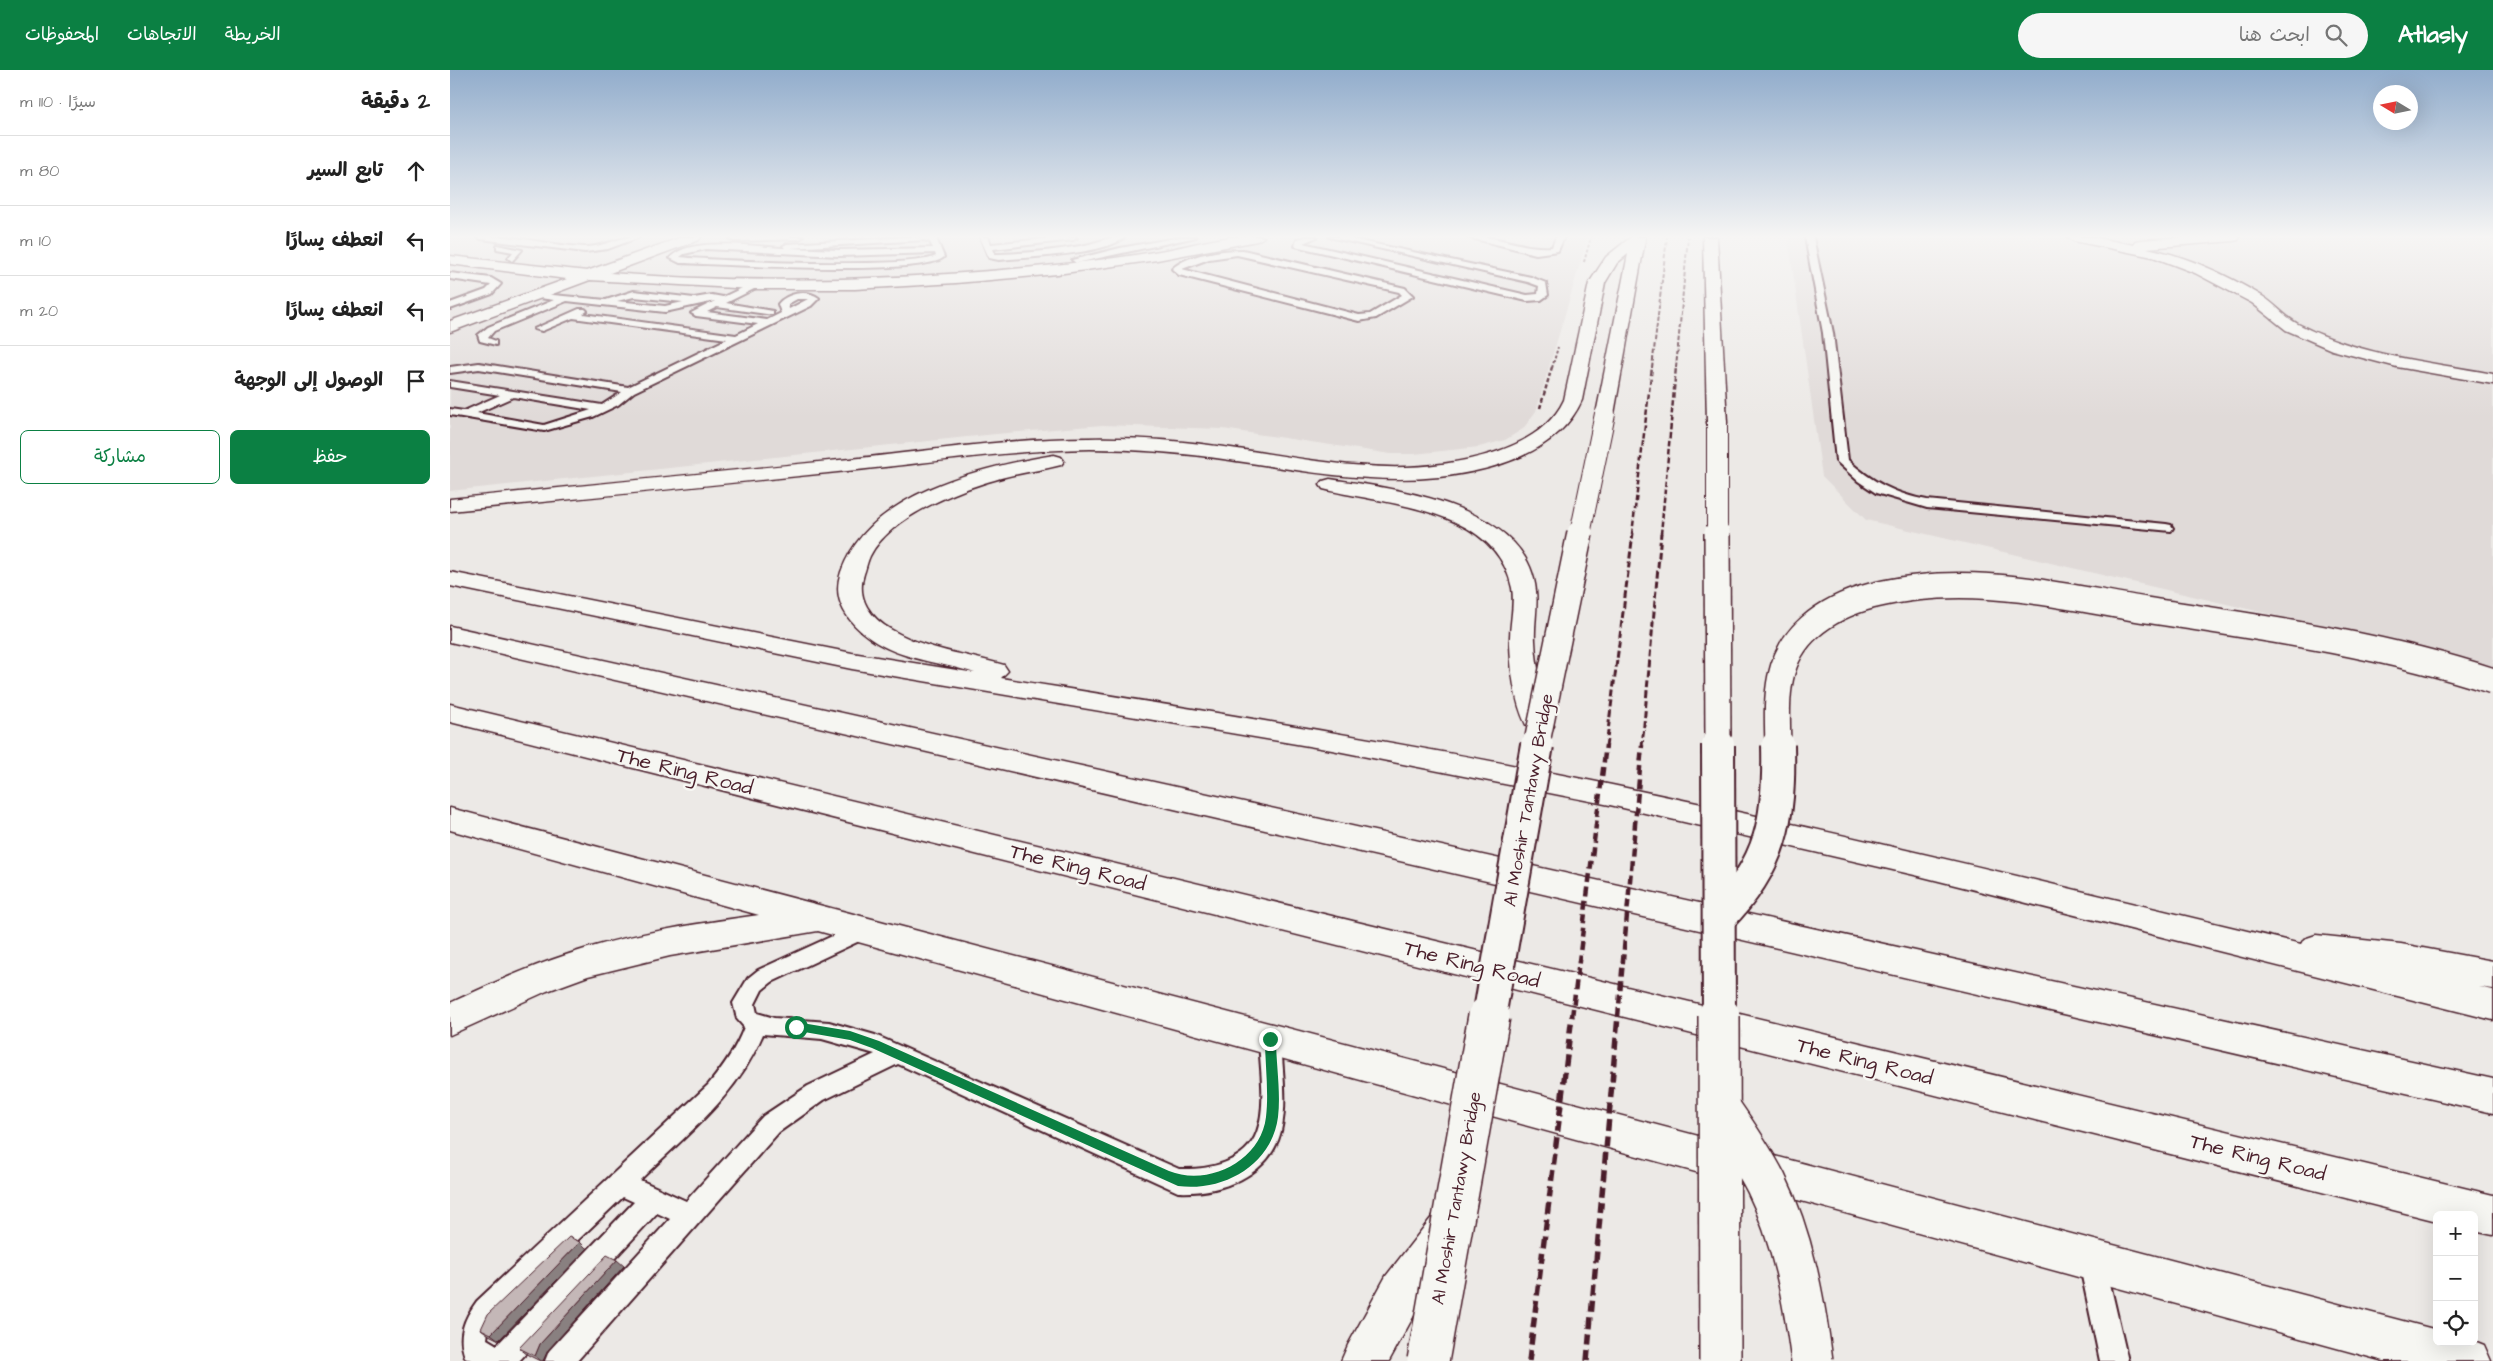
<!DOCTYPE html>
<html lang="ar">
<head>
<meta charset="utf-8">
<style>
	body { margin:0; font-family:"Architects Daughter","Playpen Sans Arabic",sans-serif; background:#f6f6f6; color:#222; direction:rtl }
	.controls { position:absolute; right:15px; bottom:15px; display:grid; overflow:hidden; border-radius:8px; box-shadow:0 5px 20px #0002 }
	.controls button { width:45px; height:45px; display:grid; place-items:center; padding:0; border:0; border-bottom:1px solid #e0e0e0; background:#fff; color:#222; font:25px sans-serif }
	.compass { position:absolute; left:1923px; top:15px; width:45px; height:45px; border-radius:50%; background:#fff; box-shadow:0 5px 20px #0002; rotate:280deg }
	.stop { position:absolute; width:15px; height:15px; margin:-11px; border:4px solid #0b8043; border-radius:50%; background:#fff }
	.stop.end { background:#0b8043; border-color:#fff; box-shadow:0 1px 5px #0008 }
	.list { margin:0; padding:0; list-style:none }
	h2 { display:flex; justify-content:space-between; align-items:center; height:65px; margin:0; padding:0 20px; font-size:21px }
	h2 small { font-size:16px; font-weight:400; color:#767676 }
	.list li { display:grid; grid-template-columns:32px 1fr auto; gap:15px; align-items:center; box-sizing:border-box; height:70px; padding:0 20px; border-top:1px solid #e0e0e0 }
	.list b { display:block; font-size:19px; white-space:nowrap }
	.list em { font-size:16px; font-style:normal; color:#767676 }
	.actions { display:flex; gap:10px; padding:15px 20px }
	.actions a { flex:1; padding:11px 0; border:1px solid #0b8043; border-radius:8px; text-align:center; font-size:18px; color:#0b8043 }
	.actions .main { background:#0b8043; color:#fff }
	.icon { flex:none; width:28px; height:28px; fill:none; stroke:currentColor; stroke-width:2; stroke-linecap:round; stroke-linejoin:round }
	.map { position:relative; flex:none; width:2043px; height:1291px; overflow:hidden; direction:ltr }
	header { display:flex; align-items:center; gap:30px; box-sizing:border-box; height:70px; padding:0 25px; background:#0b8043; color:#fff }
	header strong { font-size:24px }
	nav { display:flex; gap:28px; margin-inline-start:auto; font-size:18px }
	.search { width:350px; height:45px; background:#f6f6f6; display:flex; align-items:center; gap:12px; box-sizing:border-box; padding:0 18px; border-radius:28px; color:#767676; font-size:19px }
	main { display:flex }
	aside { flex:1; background:#fff }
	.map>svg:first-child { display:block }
	.built { fill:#e0dad8 }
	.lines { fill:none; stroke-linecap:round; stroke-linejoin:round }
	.service-casing { stroke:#4a1f2b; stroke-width:4 }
	.minor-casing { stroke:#4a1f2b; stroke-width:3 }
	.tertiary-casing { stroke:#4a1f2b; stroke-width:3 }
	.trunk-casing { stroke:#4a1f2b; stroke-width:3 }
	.motorway-casing { stroke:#4a1f2b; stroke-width:3 }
	.path-far1 { stroke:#4a1f2b; stroke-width:2; stroke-dasharray:3 2; stroke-linecap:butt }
	.path { stroke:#4a1f2b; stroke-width:2.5; stroke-dasharray:4 2.5; stroke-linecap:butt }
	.service { fill:#f6f6f2; fill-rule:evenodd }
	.minor { fill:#f6f6f2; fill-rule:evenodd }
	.tertiary { fill:#f6f6f2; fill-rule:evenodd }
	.trunk { fill:#f6f6f2; fill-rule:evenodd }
	.motorway { fill:#f6f6f2; fill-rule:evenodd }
	.rail-far4 { stroke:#4a1f2b; stroke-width:2; stroke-dasharray:4.5 2; stroke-linecap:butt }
	.rail-far3 { stroke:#4a1f2b; stroke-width:2.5; stroke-dasharray:5.5 2.5; stroke-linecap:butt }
	.rail-far2 { stroke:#4a1f2b; stroke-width:3; stroke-dasharray:7 3; stroke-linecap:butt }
	.rail-far1 { stroke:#4a1f2b; stroke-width:4.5; stroke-dasharray:9 4.5; stroke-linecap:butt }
	.rail { stroke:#4a1f2b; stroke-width:5.5; stroke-dasharray:11 5.5; stroke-linecap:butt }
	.trunk-bridge-far3-casing { stroke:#4a1f2b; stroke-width:22; stroke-linecap:butt }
	.trunk-bridge-far2-casing { stroke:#4a1f2b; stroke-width:28; stroke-linecap:butt }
	.trunk-bridge-far1-casing { stroke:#4a1f2b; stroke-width:36; stroke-linecap:butt }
	.trunk-bridge-casing { stroke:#4a1f2b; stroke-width:44; stroke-linecap:butt }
	.trunk-bridge-far3 { stroke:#f6f6f2; stroke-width:20 }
	.trunk-bridge-far2 { stroke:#f6f6f2; stroke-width:25 }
	.trunk-bridge-far1 { stroke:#f6f6f2; stroke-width:32 }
	.trunk-bridge { stroke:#f6f6f2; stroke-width:41 }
	.wall { fill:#a99d9d; stroke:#4a1f2b }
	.shaded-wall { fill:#898080; stroke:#4a1f2b }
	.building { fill:#c4b7b7; stroke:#4a1f2b }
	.route { fill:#0b8043 }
	.labels { text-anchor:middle; stroke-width:5; stroke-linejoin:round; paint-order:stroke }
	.street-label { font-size:18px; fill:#4a1f2b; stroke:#f6f6f2 }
	.near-street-label { font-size:21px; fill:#4a1f2b; stroke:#f6f6f2 }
</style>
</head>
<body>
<header>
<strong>Atlasly</strong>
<div class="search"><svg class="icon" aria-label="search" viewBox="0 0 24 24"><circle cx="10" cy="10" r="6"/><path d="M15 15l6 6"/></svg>ابحث هنا</div>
<nav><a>الخريطة</a><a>الاتجاهات</a><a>المحفوظات</a></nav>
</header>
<main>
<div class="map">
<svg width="2043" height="1291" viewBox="0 0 2043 1291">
	<rect width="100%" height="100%" fill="#ece9e6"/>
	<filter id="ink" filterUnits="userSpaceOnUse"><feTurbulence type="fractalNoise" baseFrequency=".02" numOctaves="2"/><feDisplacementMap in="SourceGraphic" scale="10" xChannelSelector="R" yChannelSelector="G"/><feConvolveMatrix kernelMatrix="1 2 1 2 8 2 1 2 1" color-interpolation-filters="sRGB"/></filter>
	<g filter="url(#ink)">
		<!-- built -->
		<g class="built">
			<path d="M 0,167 L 1138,167 L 1086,341 L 1073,359 L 1055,370 L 1029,377 L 964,384 L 941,384 L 773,359 L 652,355 L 546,364 L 0,421 Z"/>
			<path d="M 1338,167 L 2043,167 L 2043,596 L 1416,450 L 1372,406 Z"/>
		</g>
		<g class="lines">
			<!-- service casing -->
			<g class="service-casing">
				<g id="service">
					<path d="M 27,167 C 62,163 99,176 134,177 C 153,178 171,165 190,167 L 158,179 L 135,182 L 31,169 Z"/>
					<path d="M 281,167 L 353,167 L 349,169 L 284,171 L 280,169 Z"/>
					<path d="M 457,167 L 486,168 L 494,187 C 476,207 267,194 230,193 L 220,188 C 239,166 307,177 335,178 L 333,176 L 337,174 ZM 474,170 L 480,172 L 483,178 L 389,180 L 340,178 ZM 256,179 L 389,186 L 485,183 L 486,186 C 465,199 264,191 230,187 L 234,184 Z"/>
					<path d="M 530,167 L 538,167 L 541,174 L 614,167 L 627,168 L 623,170 L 543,179 L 545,184 L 549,184 C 576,183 603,181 630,176 C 645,174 661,165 675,167 C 655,185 577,187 549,190 L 539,188 Z"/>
					<path d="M 731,167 L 746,167 L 626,193 L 622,190 L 670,178 Z"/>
					<path d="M 856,167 L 867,167 L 853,173 L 1077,225 L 1088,224 L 1089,216 L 1078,212 L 879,167 L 892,167 L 1081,207 L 1096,213 L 1098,225 L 1091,230 L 1077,231 L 845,176 L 847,169 Z"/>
					<path d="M 1017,167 C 1045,163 1073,180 1102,177 L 1106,167 L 1114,167 L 1108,181 L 1086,184 Z"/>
					<path d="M 1355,167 L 1363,167 L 1383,263 L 1398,390 C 1422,412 1445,424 1477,430 L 1716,454 L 1721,455 L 1723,458 L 1721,461 L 1477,438 L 1426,423 L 1408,411 L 1386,391 L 1373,263 Z"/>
					<path d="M 47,175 L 72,180 L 62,191 L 58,188 L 63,182 L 47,179 Z"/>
					<path d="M 793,180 L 955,218 L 963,226 L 926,248 L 909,251 L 729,205 L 722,199 C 737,184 772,180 793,180 ZM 787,185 L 949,222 L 952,225 L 920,244 L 909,245 L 732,199 L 759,189 Z"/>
					<path d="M 0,203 L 41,208 L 51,214 L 42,224 L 0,239 L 0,233 L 36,220 L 41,215 L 0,209 Z"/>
					<path d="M 305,212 L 309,215 L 308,217 L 276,233 L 323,241 L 323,245 L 267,237 L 257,242 L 317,250 L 331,243 L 328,234 C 337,223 357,219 369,228 L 361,236 L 184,322 L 168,335 L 143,347 L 94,361 L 0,345 L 0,339 L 14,341 L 50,325 L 0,317 L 0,311 L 152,335 L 172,322 L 29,299 L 0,303 L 0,297 L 29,293 L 178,317 L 277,269 L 123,248 L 92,261 L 84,259 L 129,239 L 135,239 L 137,241 L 133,244 L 286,265 L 308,254 L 246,246 L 241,243 L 265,231 L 215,242 L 117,231 L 44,261 L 38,268 L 46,271 L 46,275 L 30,271 L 28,265 L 38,257 L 104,230 L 82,227 L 82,223 L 156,230 L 184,221 L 244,228 L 262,225 L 273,227 ZM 184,227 L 233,232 L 215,236 L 167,231 ZM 347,229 L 358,229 L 339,239 L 338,234 ZM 63,327 L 141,340 L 94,355 L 27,343 Z"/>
					<path d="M 413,852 L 420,854 L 423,860 L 420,866 L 322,912 L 312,920 L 305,934 L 307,943 L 324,948 L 379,952 L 425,965 L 729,1099 C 758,1100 796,1093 807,1062 C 817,1034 810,998 809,969 L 812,962 L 820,960 L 828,962 L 831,969 C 832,999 838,1032 831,1061 C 820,1106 770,1124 728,1122 L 448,994 L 374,1030 L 329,1062 L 127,1291 L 95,1291 L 99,1281 L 220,1149 L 207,1143 L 69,1291 L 23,1291 L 15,1287 C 7,1265 14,1249 27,1231 L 258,1015 C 273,997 286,979 294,957 L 287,949 L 283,933 L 298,908 L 308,900 ZM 313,964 L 372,969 L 425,984 L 358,1016 L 313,1046 L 236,1131 L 190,1110 C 236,1065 288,1025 313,964 ZM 173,1127 L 184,1132 L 47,1275 L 37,1269 L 38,1261 L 45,1249 Z"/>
					<path d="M 1642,1179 L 1651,1183 L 1655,1192 L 1678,1291 L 1650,1291 L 1629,1192 L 1633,1183 Z"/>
				</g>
			</g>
			<!-- minor casing -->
			<g class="minor-casing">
				<path id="minor" d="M 1617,167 L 1642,167 L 1684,175 L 1685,171 L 1690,170 L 1734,167 L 1790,167 L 1788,170 L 1783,171 L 1697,178 C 1737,186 1777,205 1812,226 C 1825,234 1835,247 1848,254 C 1907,285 1979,292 2043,304 L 2043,314 L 1947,297 L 1882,280 L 1836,260 L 1802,233 L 1745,203 L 1703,187 L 1624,171 Z"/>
			</g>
			<!-- tertiary casing -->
			<g class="tertiary-casing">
				<path id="tertiary" d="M 232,167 L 251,167 L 249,170 L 160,203 C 308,215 457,210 605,195 C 643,191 683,186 721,179 C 751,173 784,163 814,167 L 807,171 L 707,190 L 607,204 L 506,213 L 405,219 L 303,219 L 140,210 L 0,262 L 0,251 L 117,209 L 0,194 L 0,186 L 137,201 Z"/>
			</g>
			<!-- trunk casing -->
			<g class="trunk-casing">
				<g id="trunk">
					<path d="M 1181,167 L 1195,167 L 1195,170 L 1164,344 L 1162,348 L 1148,348 L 1146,344 L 1178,184 L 1167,193 L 1155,213 L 1132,330 C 1109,383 1042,401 989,407 C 919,414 849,400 780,390 C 734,383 687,379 640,379 C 563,380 484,392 407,400 C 272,414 136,428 0,441 L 0,429 C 137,415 274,401 410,388 C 486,380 563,368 639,368 C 687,367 734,371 781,378 C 850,388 922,404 992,394 C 1035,388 1094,373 1114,330 L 1139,213 L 1156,187 Z"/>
					<path d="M 1253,167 L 1267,167 L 1277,353 L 1274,357 L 1260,357 L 1257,353 Z"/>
					<path d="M 604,385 L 611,387 L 614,391 L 611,395 C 593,400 574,402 555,407 C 513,418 441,445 420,486 C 417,492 416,499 414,504 C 406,529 421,548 442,560 C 476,580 517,584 554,595 L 558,601 L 551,608 C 755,641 960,673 1162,715 C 1393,763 1622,819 1851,874 L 1854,869 L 1866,865 L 1951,874 L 2043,891 L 2043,919 L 2029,917 L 2043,920 L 2043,950 L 1469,806 L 1160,735 L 882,680 L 402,599 L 0,516 L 0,502 L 402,583 L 525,603 C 491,592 451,590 421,569 C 398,553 381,530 391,502 C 419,423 530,397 604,385 Z"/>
					<path d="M 880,409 C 946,419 1078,435 1086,521 C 1088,537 1084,554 1085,571 C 1086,600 1094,628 1104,656 L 1100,662 L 1090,665 L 1080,662 C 1065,638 1061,603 1060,574 C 1059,556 1065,536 1062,518 C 1046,437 936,435 873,419 L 870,415 L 873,411 Z"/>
					<path d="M 0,738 L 1987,1260 L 1987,1272 L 2024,1271 L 2034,1275 L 2041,1291 L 1934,1291 L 368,861 L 220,886 L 138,906 L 97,921 L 0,965 L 0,933 C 45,912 90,892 138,878 C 194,861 252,853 309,845 L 0,760 Z"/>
					<path d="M 1000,1137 L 1015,1143 L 1021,1158 L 1015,1173 L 968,1238 L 939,1291 L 891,1291 L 898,1275 L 936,1206 L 985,1143 Z"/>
				</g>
			</g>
			<!-- motorway casing -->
			<g class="motorway-casing">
				<g id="motorway">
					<path d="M 0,556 L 2043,1009 L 2043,1043 L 0,572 Z"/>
					<path d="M 0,634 L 2043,1125 L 2043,1165 L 2024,1161 L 2024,1145 L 1987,1145 L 1987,1151 L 0,652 Z"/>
				</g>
			</g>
			<!-- path-far1 -->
			<g class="path-far1">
				<path d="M 1134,192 L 1141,167"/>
				<path d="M 1102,298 L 1108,277"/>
			</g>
			<!-- path -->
			<path class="path" d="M 1090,338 L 1102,297"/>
			<!-- service -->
			<use href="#service" class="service"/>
			<!-- minor -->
			<use href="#minor" class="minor"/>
			<!-- tertiary -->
			<use href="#tertiary" class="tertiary"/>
			<!-- trunk -->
			<use href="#trunk" class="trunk"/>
			<!-- motorway -->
			<use href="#motorway" class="motorway"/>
			<!-- rail-far4 -->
			<g class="rail-far4">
				<path d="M 1202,298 L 1217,167"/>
				<path d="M 1226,298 L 1238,167"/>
			</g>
			<!-- rail-far3 -->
			<g class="rail-far3">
				<path d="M 1182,464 L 1202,297"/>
				<path d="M 1211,464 L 1226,297"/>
			</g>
			<!-- rail-far2 -->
			<g class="rail-far2">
				<path d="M 1156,677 L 1183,463"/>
				<path d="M 1192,677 L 1211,463"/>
			</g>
			<!-- rail-far1 -->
			<g class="rail-far1">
				<path d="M 1122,947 L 1156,675"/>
				<path d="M 1168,947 L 1192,675"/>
			</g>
			<!-- rail -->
			<g class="rail">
				<path d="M 1079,1291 L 1122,946"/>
				<path d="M 1137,1291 L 1168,946"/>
			</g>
			<!-- trunk-bridge-far3 casing -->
			<g class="trunk-bridge-far3-casing">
				<g id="trunk-bridge-far3">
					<path d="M 1267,353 L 1267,464"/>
					<path d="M 1130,464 L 1155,344"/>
				</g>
			</g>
			<!-- trunk-bridge-far2 casing -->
			<g class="trunk-bridge-far2-casing">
				<g id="trunk-bridge-far2">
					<path d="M 1267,463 L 1268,677"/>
					<path d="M 1086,677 L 1130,463"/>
					<path d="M 1328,677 C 1327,632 1323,589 1360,557 C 1395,526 1445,519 1489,516 C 1558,512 1628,529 1696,540 C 1814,558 1930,574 2043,611"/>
				</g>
			</g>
			<!-- trunk-bridge-far1 casing -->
			<g class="trunk-bridge-far1-casing">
				<g id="trunk-bridge-far1">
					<path d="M 1268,675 L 1269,947"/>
					<path d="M 1269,848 C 1322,794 1330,749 1328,675"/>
					<path d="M 1039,947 L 1087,675"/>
				</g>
			</g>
			<!-- trunk-bridge casing -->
			<g class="trunk-bridge-casing">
				<g id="trunk-bridge">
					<path d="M 1269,946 L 1270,1291"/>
					<path d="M 1271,1041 C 1287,1064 1303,1088 1316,1113 C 1343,1168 1354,1230 1362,1291"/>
					<path d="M 978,1291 L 1039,946"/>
				</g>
			</g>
			<!-- trunk-bridge-far3 -->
			<use href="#trunk-bridge-far3" class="trunk-bridge-far3"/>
			<!-- trunk-bridge-far2 -->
			<use href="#trunk-bridge-far2" class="trunk-bridge-far2"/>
			<!-- trunk-bridge-far1 -->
			<use href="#trunk-bridge-far1" class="trunk-bridge-far1"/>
			<!-- trunk-bridge -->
			<use href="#trunk-bridge" class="trunk-bridge"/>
		</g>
		<!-- wall -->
		<g class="wall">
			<path d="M 130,1172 L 137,1179 L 49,1270 L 39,1265 L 31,1259 Z"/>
			<path d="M 174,1196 L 98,1280 L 93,1291 L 90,1291 L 78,1285 L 69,1278 Z"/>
		</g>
		<!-- shaded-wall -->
		<g class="shaded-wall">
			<path d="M 130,1172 L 137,1179 L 49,1270 L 41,1264 Z"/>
			<path d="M 167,1190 L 174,1196 L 98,1280 L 93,1291 L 91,1291 L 85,1286 L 90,1274 Z"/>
		</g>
		<!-- building -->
		<g class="building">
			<path d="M 119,1167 L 130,1172 L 41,1264 L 31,1259 L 38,1244 Z"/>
			<path d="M 157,1185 L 167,1190 L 90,1274 L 85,1286 L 69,1278 Z"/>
		</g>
	</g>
	<!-- sky -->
	<linearGradient id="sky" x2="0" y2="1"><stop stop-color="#92adcc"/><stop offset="0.48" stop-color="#f6f5f4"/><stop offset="1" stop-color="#f6f5f4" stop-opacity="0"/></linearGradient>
	<rect width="2043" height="347" fill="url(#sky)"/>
	<!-- route -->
	<path class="route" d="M 346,952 L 400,961 L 429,971 L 719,1101 C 758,1117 811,1091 816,1047 C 819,1022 815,994 815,969 L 820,964 L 826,969 C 826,994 831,1022 828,1047 C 822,1095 773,1122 728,1116 L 422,978 L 400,970 L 343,960 L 343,954 Z"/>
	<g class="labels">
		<!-- street labels -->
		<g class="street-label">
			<text transform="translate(1078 730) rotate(-80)" y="6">Al Moshir Tantawy Bridge</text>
			<text transform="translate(1006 1128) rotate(-80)" y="6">Al Moshir Tantawy Bridge</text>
		</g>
		<!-- near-street labels -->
		<g class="near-street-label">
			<text transform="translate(235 701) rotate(14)" y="7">The Ring Road</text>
			<text transform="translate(628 797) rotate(14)" y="7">The Ring Road</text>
			<text transform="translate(1022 894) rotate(14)" y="7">The Ring Road</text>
			<text transform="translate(1415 991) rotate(14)" y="7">The Ring Road</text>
			<text transform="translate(1808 1087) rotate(14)" y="7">The Ring Road</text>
		</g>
	</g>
</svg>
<div class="controls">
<button>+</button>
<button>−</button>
<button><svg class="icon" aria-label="locate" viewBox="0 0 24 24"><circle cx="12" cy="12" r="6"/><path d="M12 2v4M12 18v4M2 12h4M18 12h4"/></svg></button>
</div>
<svg class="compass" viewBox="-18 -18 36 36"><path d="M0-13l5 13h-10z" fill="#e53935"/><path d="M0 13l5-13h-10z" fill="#767676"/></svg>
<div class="stop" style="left:346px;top:957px"></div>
<div class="stop end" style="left:820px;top:969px"></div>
</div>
<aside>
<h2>2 دقيقة<small>سيرًا · 110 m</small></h2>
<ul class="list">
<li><svg class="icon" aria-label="ahead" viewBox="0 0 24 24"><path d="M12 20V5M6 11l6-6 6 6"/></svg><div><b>تابع السير</b></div><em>80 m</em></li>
<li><svg class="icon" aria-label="left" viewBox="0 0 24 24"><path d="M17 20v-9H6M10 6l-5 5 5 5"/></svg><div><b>انعطف يسارًا</b></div><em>10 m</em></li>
<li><svg class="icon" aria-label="left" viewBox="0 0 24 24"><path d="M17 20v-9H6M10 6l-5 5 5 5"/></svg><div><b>انعطف يسارًا</b></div><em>20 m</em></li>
<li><svg class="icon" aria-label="arrive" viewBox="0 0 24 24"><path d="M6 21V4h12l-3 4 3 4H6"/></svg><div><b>الوصول إلى الوجهة</b></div></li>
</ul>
<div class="actions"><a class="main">حفظ</a><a>مشاركة</a></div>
</aside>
</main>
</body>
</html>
